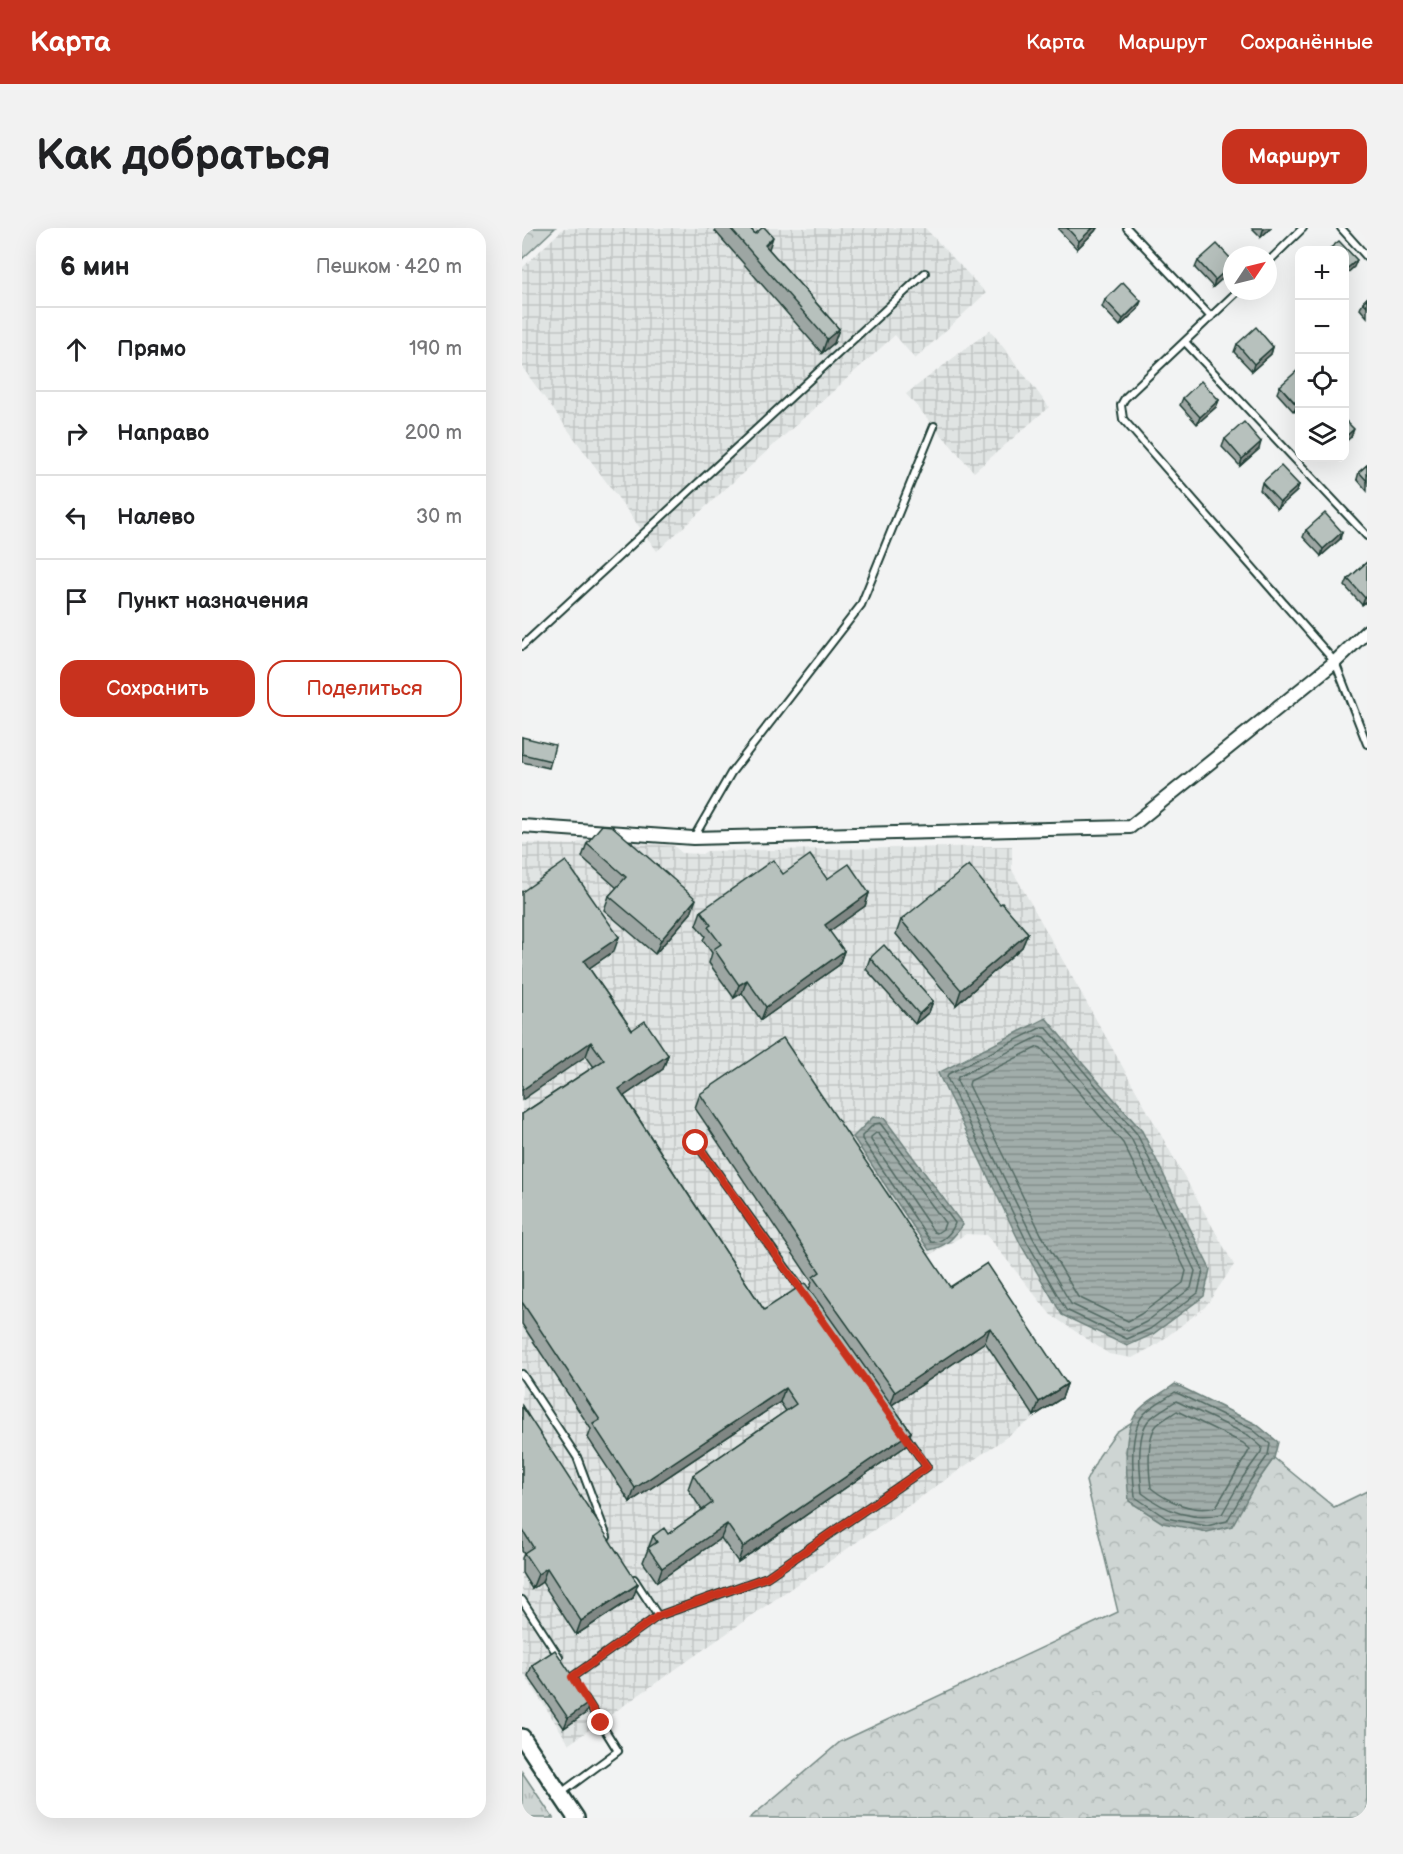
<!DOCTYPE html>
<html lang="ru">
<head>
<meta charset="utf-8">
<style>
	body { margin:0; font-family:"Balsamiq Sans",sans-serif; background:#f2f2f2; color:#202124 }
	.controls { position:absolute; right:18px; top:18px; display:grid; overflow:hidden; border-radius:12px; box-shadow:0 6px 24px #0002 }
	.controls button { width:54px; height:54px; display:grid; place-items:center; padding:0; border:0; border-bottom:2px solid #e0e0e0; background:#fff; color:#202124; font:30px sans-serif }
	.compass { position:absolute; left:701px; top:18px; width:54px; height:54px; border-radius:50%; background:#fff; box-shadow:0 6px 24px #0002; rotate:55deg }
	.stop { position:absolute; width:18px; height:18px; margin:-14px; border:4px solid #c8321e; border-radius:50%; background:#fff }
	.stop.end { background:#c8321e; border-color:#fff; box-shadow:0 2px 6px #0008 }
	.list { margin:0; padding:0; list-style:none }
	h2 { display:flex; justify-content:space-between; align-items:center; height:78px; margin:0; padding:0 24px; font-size:26px }
	h2 small { font-size:20px; font-weight:400; color:#757577 }
	.list li { display:grid; grid-template-columns:39px 1fr auto; gap:18px; align-items:center; box-sizing:border-box; height:84px; padding:0 24px; border-top:2px solid #e0e0e0 }
	.list b { display:block; font-size:22px; white-space:nowrap }
	.list em { font-size:20px; font-style:normal; color:#757577 }
	.actions { display:flex; gap:12px; padding:18px 24px }
	.actions a { flex:1; padding:14px 0; border:2px solid #c8321e; border-radius:18px; text-align:center; font-size:21px; color:#c8321e }
	.actions .main { background:#c8321e; color:#fff }
	.icon { flex:none; width:33px; height:33px; fill:none; stroke:currentColor; stroke-width:2; stroke-linecap:round; stroke-linejoin:round }
	.map { position:relative; flex:none; width:845px; height:1590px; overflow:hidden; border-radius:18px }
	header { display:flex; align-items:center; gap:36px; box-sizing:border-box; height:84px; padding:0 30px; background:#c8321e; color:#fff }
	header strong { font-size:28px }
	nav { display:flex; gap:33px; margin-inline-start:auto; font-size:21px }
	.intro { display:flex; align-items:center; justify-content:space-between; box-sizing:border-box; height:144px; padding:0 36px }
	h1 { margin:0; font-size:42px }
	.button { padding:15px 27px; border-radius:18px; background:#c8321e; color:#fff; font-size:21px; font-weight:700 }
	main { display:flex; gap:36px; padding:0 36px }
	aside { flex:1; background:#fff; border-radius:18px; box-shadow:0 6px 24px #0002 }
	.map>svg:first-child { display:block }
	.industrial { fill:url(#industrial-grid) }
	.grass { fill:url(#grass-tufts); stroke:#768984; stroke-width:1.5 }
	.forest { fill:url(#forest-crowns); stroke:#768984; stroke-width:1.5 }
	.water { fill:url(#water-rules); stroke:#6d807b; stroke-width:1.5 }
	.lines { fill:none; stroke-linecap:round; stroke-linejoin:round }
	.shore { stroke:#536a63; stroke-width:1.5 }
	.service-casing { stroke:#1f3d34; stroke-width:10 }
	.minor-casing { stroke:#1f3d34; stroke-width:16 }
	.tertiary-casing { stroke:#1f3d34; stroke-width:20 }
	.service { stroke:#fff; stroke-width:6 }
	.minor { stroke:#fff; stroke-width:12 }
	.tertiary { stroke:#fff; stroke-width:15 }
	.wall { fill:#9da6a3; stroke:#1f3d34; stroke-width:1.5 }
	.shaded-wall { fill:#808784; stroke:#1f3d34; stroke-width:1.5 }
	.building { fill:#b7c1bd; stroke:#1f3d34; stroke-width:1.5 }
	.route { stroke:#c8321e; stroke-width:8 }
</style>
</head>
<body>
<header>
<strong>Карта</strong>
<nav><a>Карта</a><a>Маршрут</a><a>Сохранённые</a></nav>
</header>
<div class="intro"><h1>Как добраться</h1><a class="button">Маршрут</a></div>
<main>
<aside>
<h2>6 мин<small>Пешком · 420 m</small></h2>
<ul class="list">
<li><svg class="icon" aria-label="ahead" viewBox="0 0 24 24"><path d="M12 20V5M6 11l6-6 6 6"/></svg><div><b>Прямо</b></div><em>190 m</em></li>
<li><svg class="icon" aria-label="right" viewBox="0 0 24 24"><path d="M7 20v-9h11M14 6l5 5-5 5"/></svg><div><b>Направо</b></div><em>200 m</em></li>
<li><svg class="icon" aria-label="left" viewBox="0 0 24 24"><path d="M17 20v-9H6M10 6l-5 5 5 5"/></svg><div><b>Налево</b></div><em>30 m</em></li>
<li><svg class="icon" aria-label="arrive" viewBox="0 0 24 24"><path d="M6 21V4h12l-3 4 3 4H6"/></svg><div><b>Пункт назначения</b></div></li>
</ul>
<div class="actions"><a class="main">Сохранить</a><a>Поделиться</a></div>
</aside>
<div class="map">
<svg width="845" height="1590" viewBox="0 0 845 1590">
	<defs>
		<pattern id="industrial-grid" width="8" height="8" patternUnits="userSpaceOnUse" patternTransform="scale(1.5)"><rect width="8" height="8" fill="#e0e4e3"/><path d="M0 4h8M4 0v8" fill="none" stroke="#c0c4c3"/></pattern>
		<pattern id="grass-tufts" width="24" height="20" patternUnits="userSpaceOnUse" patternTransform="scale(1.5)"><rect width="24" height="20" fill="#ced5d3"/><path d="M3 7l-1-3M5 7V3M7 7l1-3M15 17l-1-3M17 17v-4M19 17l1-3" fill="none" stroke="#b0b8b6"/></pattern>
		<pattern id="forest-crowns" width="20" height="18" patternUnits="userSpaceOnUse" patternTransform="scale(1.5)"><rect width="20" height="18" fill="#ced5d3"/><path d="M2 6a3 3 0 1 1 6 0M12 15a3 3 0 1 1 6 0" fill="none" stroke="#b0b8b6"/></pattern>
		<pattern id="water-rules" width="6" height="5" patternUnits="userSpaceOnUse" patternTransform="scale(1.5)"><rect width="6" height="5" fill="#a1adaa"/><path d="M0 2.5h6" fill="none" stroke="#838e8b"/></pattern>
	</defs>
	<rect width="100%" height="100%" fill="#f2f3f3"/>
	<filter id="ink" filterUnits="userSpaceOnUse"><feTurbulence type="fractalNoise" baseFrequency=".0167" numOctaves="2"/><feDisplacementMap in="SourceGraphic" scale="12" xChannelSelector="R" yChannelSelector="G"/><feConvolveMatrix kernelMatrix="1 2 1 2 8 2 1 2 1" color-interpolation-filters="sRGB"/></filter>
	<g filter="url(#ink)">
		<!-- industrial -->
		<g class="industrial">
			<path d="M 42,0 L 403,0 L 464,65 L 393,131 L 373,107 L 135,323 L 0,139 L 0,40 Z"/>
			<path d="M 468,102 L 527,179 L 452,244 L 384,166 Z"/>
			<path d="M 64,611 L 152,618 L 160,625 L 180,626 L 185,623 L 490,618 L 490,642 L 712,1037 L 683,1079 L 634,1117 L 610,1130 L 587,1126 L 529,1087 L 465,1007 L 444,1006 L 397,1033 L 540,1170 L 47,1516 L 0,1443 L 0,615 L 51,617 Z"/>
		</g>
		<!-- grass -->
		<path class="grass" d="M 0,1544 L 31,1590 L 0,1590 Z"/>
		<!-- forest -->
		<g class="forest">
			<path d="M 0,0 L 33,0 L 0,31 Z"/>
			<path d="M 610,1194 L 604,1225 L 733,1257 L 752,1230 L 812,1279 L 845,1263 L 845,1590 L 228,1590 L 318,1514 L 596,1384 L 564,1253 L 577,1228 L 594,1204 Z"/>
		</g>
		<!-- water -->
		<g class="water">
			<path d="M 524,790 L 561,836 L 620,903 L 688,1041 L 682,1068 L 631,1106 L 605,1118 L 540,1087 L 499,1017 L 416,845 Z"/>
			<path d="M 351,889 L 362,890 L 441,997 C 431,1010 424,1019 407,1022 L 331,909 Z"/>
			<path d="M 653,1156 L 734,1196 L 756,1214 L 752,1230 L 733,1257 L 710,1298 L 685,1304 L 641,1295 L 607,1273 C 605,1247 598,1201 618,1181 C 628,1171 642,1164 653,1156 Z"/>
		</g>
		<g class="lines">
			<!-- shore -->
			<g class="shore">
				<path d="M 520,799 L 524,799 L 615,906 L 681,1042 L 676,1065 L 628,1101 L 605,1111 L 544,1082 L 505,1014 L 425,850 L 426,846 Z"/>
				<path d="M 518,808 L 522,809 L 609,910 L 673,1043 L 669,1060 L 624,1094 L 606,1103 L 549,1076 L 511,1010 L 435,853 L 436,849 Z"/>
				<path d="M 516,819 L 519,820 L 601,915 L 664,1043 L 661,1055 L 619,1086 L 606,1093 L 556,1069 L 519,1006 L 447,857 L 448,853 Z"/>
				<path d="M 358,895 L 433,995 C 430,1005 419,1016 409,1014 L 340,911 L 340,908 L 352,896 Z"/>
				<path d="M 354,905 L 357,906 L 423,995 L 421,1001 L 415,1005 L 412,1004 L 349,912 L 349,909 Z"/>
				<path d="M 653,1164 L 730,1201 L 748,1216 L 746,1227 L 728,1253 L 705,1293 L 685,1298 L 644,1290 L 613,1269 C 611,1247 606,1204 622,1186 C 630,1177 643,1171 653,1164 Z"/>
				<path d="M 654,1173 L 726,1207 L 740,1219 L 739,1224 L 721,1249 L 700,1286 C 672,1294 643,1283 620,1265 C 618,1246 614,1209 626,1193 C 633,1185 645,1179 654,1173 Z"/>
				<path d="M 655,1183 L 721,1215 L 728,1221 L 694,1279 C 672,1285 646,1274 629,1260 C 627,1245 624,1209 635,1197 C 640,1192 649,1187 655,1183 Z"/>
			</g>
			<!-- service casing -->
			<g class="service-casing">
				<g id="service">
					<path d="M 605,0 L 689,89"/>
					<path d="M 819,0 L 845,29"/>
					<path d="M 746,34 L 781,0"/>
					<path d="M 716,63 L 603,170 L 599,177 L 601,191 L 813,434 L 845,516"/>
					<path d="M 663,114 L 845,308"/>
					<path d="M 0,418 L 403,45"/>
					<path d="M 172,609 L 209,545 L 339,377 L 412,198"/>
					<path d="M 174,915 L 281,1064"/>
					<path d="M 0,1146 L 55,1229 L 85,1309"/>
					<path d="M 112,1351 L 136,1388 L 245,1349 L 405,1239 L 382,1206"/>
					<path d="M 0,1372 L 37,1429"/>
					<path d="M 53,1454 L 50,1449 L 136,1388"/>
					<path d="M 39,1565 L 96,1523 L 63,1470"/>
				</g>
			</g>
			<!-- minor casing -->
			<g class="minor-casing">
				<path id="minor" d="M 0,598 L 171,610 L 608,599 L 813,434 L 845,403"/>
			</g>
			<!-- tertiary casing -->
			<g class="tertiary-casing">
				<path id="tertiary" d="M 0,1509 L 54,1590"/>
			</g>
			<!-- service -->
			<use href="#service" class="service"/>
			<!-- minor -->
			<use href="#minor" class="minor"/>
			<!-- tertiary -->
			<use href="#tertiary" class="tertiary"/>
		</g>
		<!-- wall -->
		<g class="wall">
			<path d="M 194,0 L 228,0 L 317,101 L 312,115 L 300,125 L 193,3 Z"/>
			<path d="M 537,0 L 575,0 L 573,3 L 555,21 L 537,2 Z"/>
			<path d="M 730,0 L 749,0 L 739,9 Z"/>
			<path d="M 676,33 L 710,42 L 691,59 L 673,40 Z"/>
			<path d="M 845,70 L 845,89 L 838,81 L 841,74 Z"/>
			<path d="M 583,72 L 616,81 L 598,98 L 580,79 Z"/>
			<path d="M 715,116 L 751,119 L 749,126 L 730,143 L 712,124 Z"/>
			<path d="M 758,158 L 777,180 L 772,184 L 755,165 Z"/>
			<path d="M 661,170 L 697,172 L 694,179 L 675,196 L 658,177 Z"/>
			<path d="M 703,211 L 737,221 L 718,238 L 700,219 Z"/>
			<path d="M 845,237 L 845,263 L 835,251 L 837,244 Z"/>
			<path d="M 740,255 L 777,257 L 774,264 L 755,281 L 738,262 Z"/>
			<path d="M 784,302 L 818,311 L 799,328 L 781,309 Z"/>
			<path d="M 845,334 L 845,373 L 840,377 L 823,358 L 826,351 Z"/>
			<path d="M 0,509 L 29,533 L 27,540 L 0,534 Z"/>
			<path d="M 65,615 L 169,685 L 133,726 L 82,682 L 87,668 L 95,660 L 60,629 Z"/>
			<path d="M 305,651 L 347,665 L 343,678 L 307,703 L 322,723 L 317,737 L 239,792 L 220,765 L 212,770 L 187,735 L 190,725 L 181,712 L 183,708 L 174,697 L 179,683 Z"/>
			<path d="M 0,664 L 92,723 L 67,740 L 110,802 L 146,827 L 141,841 L 102,868 L 242,1082 L 287,1061 L 290,1054 L 173,880 L 178,866 L 428,1059 L 545,1156 L 540,1170 L 512,1188 L 463,1114 L 370,1177 L 389,1204 L 384,1218 L 216,1334 L 199,1310 L 135,1354 L 121,1334 L 131,1308 L 146,1306 L 180,1282 L 166,1261 L 171,1247 L 264,1183 L 258,1174 L 108,1274 L 66,1210 L 69,1201 L 0,1096 L 0,886 L 72,839 L 64,828 Z"/>
			<path d="M 478,676 L 506,705 L 500,719 L 434,777 L 374,706 L 379,692 Z"/>
			<path d="M 348,730 L 411,773 L 407,784 L 393,796 L 344,741 Z"/>
			<path d="M 0,1178 L 111,1370 L 54,1407 L 20,1354 L 10,1361 L 0,1345 L 0,1330 L 2,1326 L 0,1323 Z"/>
			<path d="M 10,1437 L 64,1485 L 42,1500 L 6,1448 Z"/>
		</g>
		<!-- shaded-wall -->
		<g class="shaded-wall">
			<path d="M 571,0 L 575,0 L 573,3 L 555,21 L 557,13 Z"/>
			<path d="M 744,0 L 749,0 L 739,9 L 741,2 Z"/>
			<path d="M 251,9 L 246,24 L 243,17 Z"/>
			<path d="M 835,32 L 832,39 L 822,48 L 822,43 Z"/>
			<path d="M 710,37 L 710,42 L 691,59 L 693,52 Z"/>
			<path d="M 619,73 L 616,81 L 598,98 L 601,91 Z"/>
			<path d="M 317,101 L 312,115 L 300,125 L 305,111 Z"/>
			<path d="M 751,119 L 749,126 L 730,143 L 732,136 Z"/>
			<path d="M 697,172 L 694,179 L 675,196 L 678,189 Z"/>
			<path d="M 777,175 L 777,180 L 772,184 L 775,177 Z"/>
			<path d="M 832,201 L 829,209 L 822,215 L 822,210 Z"/>
			<path d="M 739,214 L 737,221 L 718,238 L 720,231 Z"/>
			<path d="M 777,257 L 774,264 L 755,281 L 758,274 Z"/>
			<path d="M 820,304 L 818,311 L 799,328 L 801,321 Z"/>
			<path d="M 845,368 L 845,373 L 840,377 L 843,370 Z"/>
			<path d="M 347,665 L 343,678 L 298,710 L 303,697 Z"/>
			<path d="M 174,671 L 169,685 L 133,726 L 139,712 Z"/>
			<path d="M 506,705 L 500,719 L 434,777 L 439,762 Z"/>
			<path d="M 97,709 L 92,723 L 57,747 L 62,733 Z"/>
			<path d="M 322,723 L 317,737 L 239,792 L 244,779 Z"/>
			<path d="M 225,752 L 220,765 L 212,770 L 217,757 Z"/>
			<path d="M 411,773 L 407,784 L 393,796 L 397,786 Z"/>
			<path d="M 69,814 L 64,828 L 0,872 L 0,862 Z"/>
			<path d="M 146,827 L 141,841 L 92,875 L 97,861 Z"/>
			<path d="M 468,1100 L 463,1114 L 368,1178 L 373,1164 Z"/>
			<path d="M 545,1156 L 540,1170 L 512,1188 L 517,1174 Z"/>
			<path d="M 263,1160 L 258,1174 L 108,1274 L 113,1260 Z"/>
			<path d="M 389,1204 L 384,1218 L 216,1334 L 221,1319 Z"/>
			<path d="M 205,1296 L 199,1310 L 135,1354 L 140,1340 Z"/>
			<path d="M 25,1340 L 20,1354 L 10,1361 L 16,1346 Z"/>
			<path d="M 116,1356 L 111,1370 L 54,1407 L 59,1393 Z"/>
			<path d="M 68,1474 L 64,1485 L 42,1500 L 46,1490 Z"/>
		</g>
		<!-- building -->
		<g class="building">
			<path d="M 208,0 L 228,0 L 233,6 L 240,0 L 243,0 L 251,9 L 243,17 L 317,101 L 305,111 Z"/>
			<path d="M 545,0 L 571,0 L 557,13 Z"/>
			<path d="M 817,13 L 835,32 L 822,43 L 822,22 L 806,22 Z"/>
			<path d="M 695,16 L 710,32 L 710,37 L 693,52 L 676,33 Z"/>
			<path d="M 601,54 L 619,73 L 601,91 L 583,72 Z"/>
			<path d="M 845,70 L 845,78 L 841,74 Z"/>
			<path d="M 734,99 L 751,119 L 732,136 L 715,116 Z"/>
			<path d="M 777,141 L 777,175 L 775,177 L 758,158 Z"/>
			<path d="M 679,153 L 697,172 L 678,189 L 661,170 Z"/>
			<path d="M 822,191 L 832,201 L 822,210 Z"/>
			<path d="M 722,194 L 739,214 L 720,231 L 703,211 Z"/>
			<path d="M 845,237 L 845,253 L 837,244 Z"/>
			<path d="M 759,238 L 777,257 L 758,274 L 740,255 Z"/>
			<path d="M 803,285 L 820,304 L 801,321 L 784,302 Z"/>
			<path d="M 845,334 L 845,368 L 843,370 L 826,351 Z"/>
			<path d="M 0,509 L 33,517 L 29,533 L 0,526 Z"/>
			<path d="M 80,597 L 90,598 L 174,671 L 139,712 L 87,668 L 104,649 L 65,615 Z"/>
			<path d="M 288,627 L 305,651 L 327,636 L 347,665 L 303,697 L 322,723 L 244,779 L 225,752 L 217,757 L 192,721 L 199,716 L 186,699 L 189,697 L 179,683 L 251,632 L 261,646 Z"/>
			<path d="M 44,633 L 97,709 L 62,733 L 110,802 L 123,793 L 146,827 L 97,861 L 242,1082 L 283,1055 L 389,1204 L 221,1319 L 205,1296 L 140,1340 L 126,1320 L 135,1314 L 131,1308 L 142,1300 L 146,1306 L 190,1275 L 171,1247 L 274,1176 L 263,1160 L 113,1260 L 71,1196 L 78,1192 L 0,1074 L 0,886 L 82,832 L 69,814 L 0,862 L 0,664 Z"/>
			<path d="M 447,637 L 478,676 L 480,675 L 506,705 L 439,762 L 379,692 Z"/>
			<path d="M 362,717 L 411,773 L 397,786 L 348,730 Z"/>
			<path d="M 261,810 L 428,1059 L 465,1035 L 545,1156 L 517,1174 L 468,1100 L 373,1164 L 291,1049 L 298,1044 L 178,866 Z"/>
			<path d="M 0,1178 L 116,1356 L 59,1393 L 25,1340 L 16,1346 L 2,1325 L 11,1319 L 0,1301 Z"/>
			<path d="M 33,1422 L 68,1474 L 46,1490 L 10,1437 Z"/>
		</g>
	</g>
	<g class="lines" filter="url(#ink)">
		<!-- route -->
		<path class="route" d="M 79,1495 L 50,1449 L 136,1388 L 245,1349 L 405,1239 L 174,915"/>
	</g>
</svg>
<div class="controls">
<button>+</button>
<button>−</button>
<button><svg class="icon" aria-label="locate" viewBox="0 0 24 24"><circle cx="12" cy="12" r="6"/><path d="M12 2v4M12 18v4M2 12h4M18 12h4"/></svg></button>
<button><svg class="icon" aria-label="layers" viewBox="0 0 24 24"><path d="M12 4l9 5-9 5-9-5zM3 14l9 5 9-5"/></svg></button>
</div>
<svg class="compass" viewBox="-18 -18 36 36"><path d="M0-13l5 13h-10z" fill="#e53935"/><path d="M0 13l5-13h-10z" fill="#757577"/></svg>
<div class="stop" style="left:174px;top:915px"></div>
<div class="stop end" style="left:79px;top:1495px"></div>
</div>
</main>
</body>
</html>
